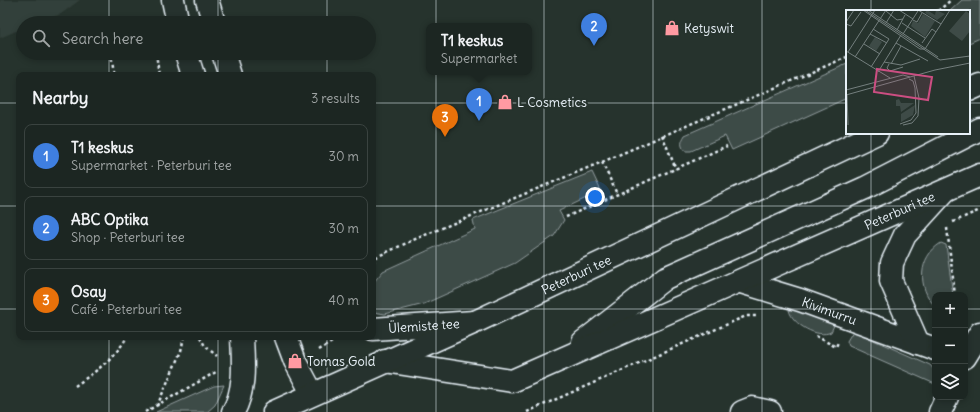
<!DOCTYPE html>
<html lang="en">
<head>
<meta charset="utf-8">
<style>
	body { margin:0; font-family:Delius,sans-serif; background:#29322f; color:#f1f3f6 }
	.controls { position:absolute; right:12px; bottom:12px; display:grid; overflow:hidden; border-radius:8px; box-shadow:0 2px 6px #0003 }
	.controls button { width:36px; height:36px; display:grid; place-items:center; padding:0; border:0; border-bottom:1px solid #3a4340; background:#1c2622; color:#f1f3f6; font:20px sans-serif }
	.you { position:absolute; left:595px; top:197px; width:14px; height:14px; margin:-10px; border:3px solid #fff; border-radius:50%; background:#1a73e8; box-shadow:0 0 0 6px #1a73e833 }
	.badge { display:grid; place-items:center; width:26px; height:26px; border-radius:50%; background:#1a73e8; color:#fff; font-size:13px; font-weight:700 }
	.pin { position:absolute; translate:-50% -33px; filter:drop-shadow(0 1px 2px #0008) }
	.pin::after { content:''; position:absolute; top:21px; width:14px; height:12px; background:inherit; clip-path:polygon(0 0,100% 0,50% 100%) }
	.popup { position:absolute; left:426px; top:23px; width:106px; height:52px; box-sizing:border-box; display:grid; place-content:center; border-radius:8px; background:#1c2622; filter:drop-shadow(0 1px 3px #0005); font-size:13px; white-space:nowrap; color:#a0a5a5 }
	.popup b { font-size:15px; color:#f1f3f6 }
	.popup::after { content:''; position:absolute; left:50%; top:100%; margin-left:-8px; border:8px solid transparent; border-top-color:#1c2622 }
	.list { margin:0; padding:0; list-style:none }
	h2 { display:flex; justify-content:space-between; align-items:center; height:52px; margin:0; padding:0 16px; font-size:17px }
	h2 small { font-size:13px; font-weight:400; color:#a0a5a5 }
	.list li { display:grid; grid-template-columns:26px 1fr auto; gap:12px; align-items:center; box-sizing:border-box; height:64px; margin:0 8px 8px; padding:0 8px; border:1px solid #3a4340; border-radius:8px }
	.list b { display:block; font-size:15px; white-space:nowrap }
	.list p { margin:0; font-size:13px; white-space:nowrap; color:#a0a5a5 }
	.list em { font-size:13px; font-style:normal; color:#a0a5a5 }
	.icon { flex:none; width:22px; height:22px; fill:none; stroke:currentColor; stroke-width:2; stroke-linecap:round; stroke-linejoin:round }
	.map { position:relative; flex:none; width:980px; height:412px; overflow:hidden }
	.search { position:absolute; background:#1c2622; box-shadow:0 2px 6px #0003; left:16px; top:16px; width:360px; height:44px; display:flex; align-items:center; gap:10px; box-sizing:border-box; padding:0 14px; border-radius:22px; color:#a0a5a5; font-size:15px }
	.panel { position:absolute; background:#1c2622; box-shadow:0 2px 6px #0003; left:16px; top:72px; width:360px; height:268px; border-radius:8px }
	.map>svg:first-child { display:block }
	.built { fill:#333f3a }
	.green { fill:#3e4b47; stroke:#939ea0 }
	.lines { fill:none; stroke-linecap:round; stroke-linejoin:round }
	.minor-casing { stroke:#e8f1f8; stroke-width:25 }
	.highway-casing { stroke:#e8f1f8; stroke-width:25 }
	.path { stroke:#e8f1f8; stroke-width:2.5; stroke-dasharray:3 3; stroke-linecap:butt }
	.minor { stroke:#26332d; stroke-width:22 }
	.highway { stroke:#26332d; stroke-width:22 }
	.grid { fill:none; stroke:#e8f1f8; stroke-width:1; stroke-opacity:0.55 }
	.labels { text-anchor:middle; stroke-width:4; stroke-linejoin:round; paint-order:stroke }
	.poi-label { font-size:13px; fill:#e8f1f8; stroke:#26332d; text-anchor:start }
	.street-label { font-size:13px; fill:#e8f1f8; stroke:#26332d }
	.inset-road { fill:none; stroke:#747f7e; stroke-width:1 }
	.view { fill:#cc4e82; fill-opacity:0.15; stroke:#cc4e82; stroke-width:2 }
	.inset-edge { fill:none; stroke:#e8f1f8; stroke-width:2 }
</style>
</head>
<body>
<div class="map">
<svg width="980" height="412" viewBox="0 0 980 412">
	<rect width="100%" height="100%" fill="#26332d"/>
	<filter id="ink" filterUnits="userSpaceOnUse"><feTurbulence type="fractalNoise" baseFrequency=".025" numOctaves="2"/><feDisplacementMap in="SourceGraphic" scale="8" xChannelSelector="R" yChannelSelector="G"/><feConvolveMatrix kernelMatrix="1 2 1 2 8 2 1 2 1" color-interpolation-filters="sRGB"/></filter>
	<g filter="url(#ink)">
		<!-- built -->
		<path class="built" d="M 0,0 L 80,0 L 61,14 L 37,23 L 23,23 L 23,28 L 0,38 Z"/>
		<!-- green -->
		<g class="green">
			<path d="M 962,0 L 980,0 L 980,38 L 969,43 L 969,11 L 950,11 Z"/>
			<path d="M 847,64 L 847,98 L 732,150 L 725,136 L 691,151 L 685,151 C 680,145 681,142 685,135 Z"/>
			<path d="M 592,172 L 601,191 L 559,211 L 564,220 L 554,236 L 515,263 L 424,304 L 385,314 L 373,312 L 373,283 L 383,271 L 475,229 L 473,220 Z"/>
			<path d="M 941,243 L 946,245 L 953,295 L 935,295 L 935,306 C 917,288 918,257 941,243 Z"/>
			<path d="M 789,310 L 800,310 L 835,323 L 831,332 C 818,339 792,324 789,310 Z"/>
			<path d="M 853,331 L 930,365 L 935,371 L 935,384 L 849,346 L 847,341 Z"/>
			<path d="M 224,385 L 215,405 L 207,412 L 156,412 L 214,386 Z"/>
		</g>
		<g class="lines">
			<!-- minor casing -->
			<g class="minor-casing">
				<g id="minor">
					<path d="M 173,0 L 178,23"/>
					<path d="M 207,0 L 214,23"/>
					<path d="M 186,53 L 193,75"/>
					<path d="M 223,53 L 230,75"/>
					<path id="s1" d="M 741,282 L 800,300 L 935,349"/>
					<path id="s2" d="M 373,329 L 474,322"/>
					<path d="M 286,337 L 295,361 L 312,393"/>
					<path d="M 918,343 L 891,281 L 892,263 L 905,235 L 944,192"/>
					<path d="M 965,357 L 980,333"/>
					<path d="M 233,412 C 246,389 243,362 242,337"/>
					<path d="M 742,412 L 752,408 L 770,412"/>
					<path d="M 940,412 L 947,397"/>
				</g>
			</g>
			<!-- highway casing -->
			<g class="highway-casing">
				<g id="highway">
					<path d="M 969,90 L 980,85"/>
					<path d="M 583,342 L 665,278 L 865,188 L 980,129"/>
					<path id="s3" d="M 385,361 L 512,381 L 980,175"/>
					<path id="s4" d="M 274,412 L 475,322 L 877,133"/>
				</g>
			</g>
			<!-- path -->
			<g class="path">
				<path d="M 938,11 L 951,0"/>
				<path d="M 111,53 L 114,75"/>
				<path d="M 156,53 L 159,75"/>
				<path d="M 662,135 L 676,169"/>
				<path d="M 602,162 L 617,194"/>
				<path d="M 566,217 L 727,146"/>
				<path d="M 953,222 L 980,210"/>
				<path d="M 947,228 L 955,295"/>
				<path d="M 373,255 L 376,257"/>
				<path d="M 373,263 L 376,257 L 413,240 L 602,162 L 847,57"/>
				<path d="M 816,336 L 836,347 L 838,342"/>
				<path d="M 200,337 L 205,346 L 217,356"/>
				<path d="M 319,350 L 340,337"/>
				<path d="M 75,386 C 95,372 115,358 127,337"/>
				<path d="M 157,406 L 181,351 L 184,337"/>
				<path d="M 145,412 L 216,372"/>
				<path d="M 527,412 L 746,316 L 757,316"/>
			</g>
			<!-- minor -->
			<use href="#minor" class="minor"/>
			<!-- highway -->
			<use href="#highway" class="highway"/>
		</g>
	</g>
	<!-- grid -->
	<path class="grid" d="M 109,0 L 109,23M 218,0 L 218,23M 327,0 L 327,23M 436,0 L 436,412M 544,0 L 544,412M 653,0 L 653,412M 762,0 L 762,412M 871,0 L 871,11M 109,53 L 109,75M 218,53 L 218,75M 327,53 L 327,75M 0,103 L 19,103M 373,103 L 847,103M 969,103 L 980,103M 871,133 L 871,412M 0,206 L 19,206M 373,206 L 980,206M 0,309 L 19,309M 373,309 L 935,309M 965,309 L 980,309M 109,337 L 109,412M 218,337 L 218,412M 327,337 L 327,412"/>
	<!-- icons -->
	<defs>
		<g id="shop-bare" transform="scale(1.2)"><path d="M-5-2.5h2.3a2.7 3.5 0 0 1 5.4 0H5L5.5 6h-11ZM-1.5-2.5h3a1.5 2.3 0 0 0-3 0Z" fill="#ff9aa2" stroke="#26332d" stroke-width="2.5" paint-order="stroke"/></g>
	</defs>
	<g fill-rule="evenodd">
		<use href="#shop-bare" x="672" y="28"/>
		<use href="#shop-bare" x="505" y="102"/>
		<use href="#shop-bare" x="295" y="361"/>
	</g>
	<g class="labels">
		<!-- poi labels -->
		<g class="poi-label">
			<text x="684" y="33">Ketyswit</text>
			<text x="517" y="107">L Cosmetics</text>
			<text x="307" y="366">Tomas Gold</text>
		</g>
		<!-- street labels -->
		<g class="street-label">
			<text dy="5" stroke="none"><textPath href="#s3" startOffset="552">Peterburi tee</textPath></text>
			<text dy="5" stroke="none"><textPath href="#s4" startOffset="332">Peterburi tee</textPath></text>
			<text dy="5" stroke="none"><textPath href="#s1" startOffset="93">Kivimurru</textPath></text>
			<text dy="5" stroke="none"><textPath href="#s2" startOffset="51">Ülemiste tee</textPath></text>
		</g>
	</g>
	<!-- overview -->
	<g transform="translate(846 10)">
		<rect width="124" height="124" fill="#26332d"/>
		<path d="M 81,0 L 89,5 L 90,0 L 99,4 L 91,10 L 79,3 ZM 120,1 L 124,4 L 124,21 L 116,31 L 103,21 ZM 77,4 L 89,11 L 79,27 L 65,16 L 67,11 L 72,13 ZM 29,27 L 36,32 L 30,41 L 23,36 ZM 53,89 L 55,93 L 68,93 L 55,102 L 54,96 L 50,96 L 50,90 ZM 69,95 L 67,105 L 55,112 L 55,104 Z" fill="#3e4b47"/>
		<path class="inset-road" d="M 17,0 L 74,39 L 79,39M 19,0 L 94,50 L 124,46M 22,0 L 92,47M 53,0 L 67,9M 72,0 L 95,14M 40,1 L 51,10 L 57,9M 67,10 L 71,12 L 76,3M 0,12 L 8,0M 40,13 L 48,0M 56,13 L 79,28M 0,14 L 5,16 L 15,2M 51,20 L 59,5M 24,24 L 41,33M 57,24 L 72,1M 50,33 L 82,51M 76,33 L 86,19 L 90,22M 18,34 L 34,44M 79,39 L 104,0M 0,41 L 44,68M 2,42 L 29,0M 9,47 L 40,0M 38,52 L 55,55 L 74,49M 43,54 L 41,58 L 44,61 L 57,57M 45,54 L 55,36M 25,57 L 43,29 L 27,19M 32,62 L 55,25M 0,80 L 57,65 L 64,67M 1,84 L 2,115M 0,85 L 89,60 L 124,53M 54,114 L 65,110 L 70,103 L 69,78 L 67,71 L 63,69M 57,115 L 66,113 L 72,106 L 73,88 L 68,66"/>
		<path class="view" d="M 31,59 L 86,67 L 82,90 L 28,82 Z"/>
		<rect width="124" height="124" class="inset-edge"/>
	</g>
</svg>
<div class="controls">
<button>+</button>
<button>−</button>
<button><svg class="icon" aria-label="layers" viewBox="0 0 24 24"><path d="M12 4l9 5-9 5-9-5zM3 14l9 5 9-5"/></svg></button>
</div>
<div class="you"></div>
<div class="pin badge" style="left:479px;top:121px;background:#3f7fe0">1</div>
<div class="popup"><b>T1 keskus</b>Supermarket</div>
<div class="pin badge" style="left:594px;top:46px;background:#3f7fe0">2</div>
<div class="pin badge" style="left:445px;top:137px;background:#e8710a">3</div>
<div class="search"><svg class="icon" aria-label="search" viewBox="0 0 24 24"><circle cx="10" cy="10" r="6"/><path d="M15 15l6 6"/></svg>Search here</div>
<section class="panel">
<h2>Nearby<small>3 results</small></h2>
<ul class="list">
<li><span class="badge" style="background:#3f7fe0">1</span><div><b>T1 keskus</b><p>Supermarket · Peterburi tee</p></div><em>30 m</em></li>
<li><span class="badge" style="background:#3f7fe0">2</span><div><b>ABC Optika</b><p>Shop · Peterburi tee</p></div><em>30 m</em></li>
<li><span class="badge" style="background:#e8710a">3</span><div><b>Osay</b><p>Café · Peterburi tee</p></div><em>40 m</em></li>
</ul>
</section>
</div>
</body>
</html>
